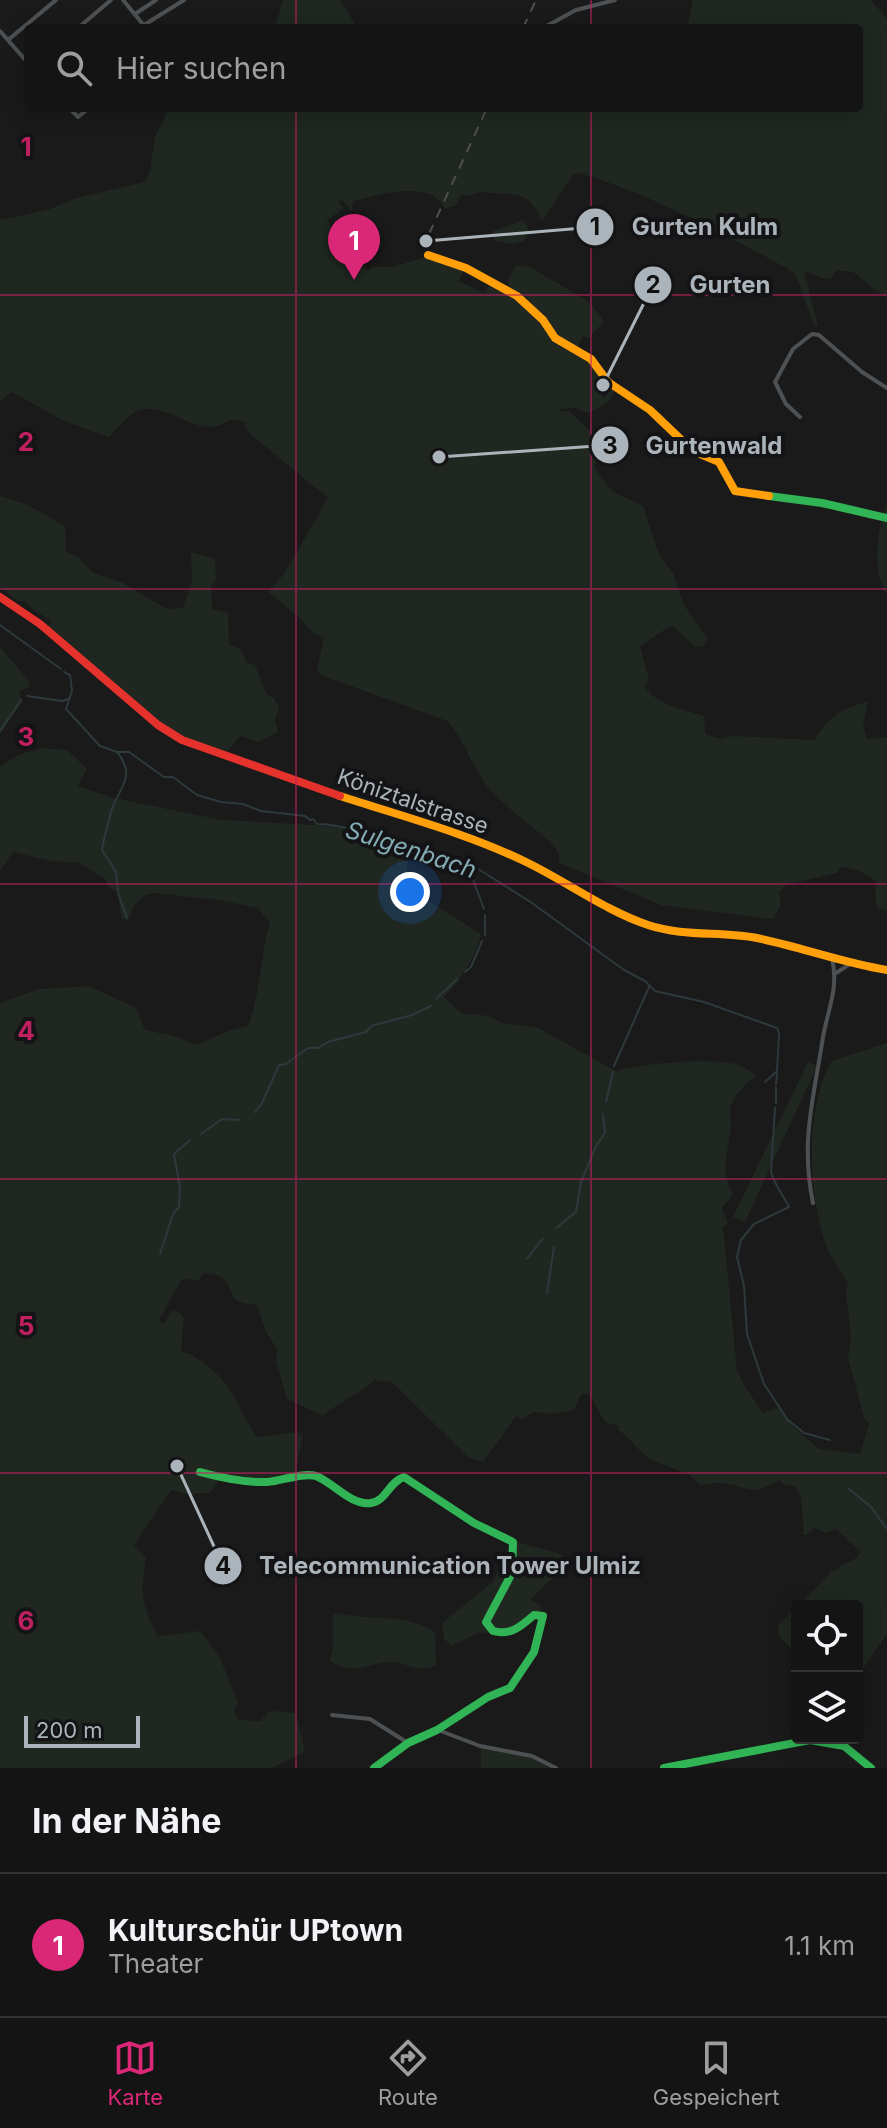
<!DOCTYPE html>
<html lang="de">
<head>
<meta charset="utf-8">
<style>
	body { margin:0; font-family:Inter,sans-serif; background:#212122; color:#f1f3f6 }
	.controls { position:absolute; right:24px; bottom:24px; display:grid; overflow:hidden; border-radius:8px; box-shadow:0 4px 20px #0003 }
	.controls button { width:72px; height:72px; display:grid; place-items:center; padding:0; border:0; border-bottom:2px solid #333334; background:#141414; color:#f1f3f6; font:40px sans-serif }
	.scale { position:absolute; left:24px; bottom:20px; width:116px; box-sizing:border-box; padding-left:8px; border:4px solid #abb4ba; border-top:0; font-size:22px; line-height:28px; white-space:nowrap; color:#abb4ba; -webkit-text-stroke:6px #141416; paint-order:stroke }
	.you { position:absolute; left:410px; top:892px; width:28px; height:28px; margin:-20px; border:6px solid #fff; border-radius:50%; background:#1a73e8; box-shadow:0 0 0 12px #1a73e833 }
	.badge { display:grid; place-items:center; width:52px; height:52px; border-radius:50%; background:#db2777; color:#fff; font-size:26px; font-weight:700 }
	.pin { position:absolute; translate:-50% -66px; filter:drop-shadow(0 2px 4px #0008) }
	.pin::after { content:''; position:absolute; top:42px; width:28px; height:24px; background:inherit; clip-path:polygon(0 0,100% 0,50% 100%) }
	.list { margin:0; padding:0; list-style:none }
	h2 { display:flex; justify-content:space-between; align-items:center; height:104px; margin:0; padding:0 32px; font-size:34px }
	h2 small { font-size:26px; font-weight:400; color:#9d9ea0 }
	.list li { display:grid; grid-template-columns:52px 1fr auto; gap:24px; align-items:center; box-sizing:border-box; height:144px; padding:0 32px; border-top:2px solid #333334 }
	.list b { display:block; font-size:30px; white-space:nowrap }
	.list p { margin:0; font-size:26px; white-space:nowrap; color:#9d9ea0 }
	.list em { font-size:26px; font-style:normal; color:#9d9ea0 }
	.icon { flex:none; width:44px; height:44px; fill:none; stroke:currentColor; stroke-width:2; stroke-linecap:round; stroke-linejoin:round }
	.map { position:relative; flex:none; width:887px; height:1768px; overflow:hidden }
	.search { position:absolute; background:#141414; box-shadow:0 4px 20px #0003; left:24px; right:24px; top:24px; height:88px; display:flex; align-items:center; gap:20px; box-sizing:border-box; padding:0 28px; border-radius:8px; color:#9d9ea0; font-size:30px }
	.sheet { height:248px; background:#141414 }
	nav { display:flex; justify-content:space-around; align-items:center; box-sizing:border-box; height:112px; border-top:2px solid #333334; background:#141414; font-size:22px; color:#9d9ea0 }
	nav a { display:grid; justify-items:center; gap:4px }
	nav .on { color:#db2777 }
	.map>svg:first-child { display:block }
	.green { fill:#202720 }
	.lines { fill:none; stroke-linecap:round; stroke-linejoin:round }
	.stream { stroke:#2d393c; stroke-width:2 }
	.street { stroke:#4e5153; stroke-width:4 }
	.fast { stroke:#30b455; stroke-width:8 }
	.slow { stroke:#ff9f0a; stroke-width:8 }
	.jam { stroke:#e5322d; stroke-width:8 }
	.rail { stroke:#4e5151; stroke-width:2; stroke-dasharray:10 8; stroke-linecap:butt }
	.grid { fill:none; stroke:#c12060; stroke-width:2; stroke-opacity:0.55 }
	.labels { text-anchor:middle; stroke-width:8; stroke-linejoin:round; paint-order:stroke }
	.street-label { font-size:22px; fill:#abb4ba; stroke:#141416 }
	.water-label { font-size:24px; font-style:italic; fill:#83abb4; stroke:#141416 }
	.grid-label { font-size:26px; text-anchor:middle; font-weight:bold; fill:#c12060; stroke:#141416; stroke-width:8; stroke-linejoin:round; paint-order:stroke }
	.leader { fill:none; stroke:#abb4ba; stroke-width:3 }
	.callout-dot { fill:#abb4ba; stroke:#141416; stroke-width:3 }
	.mark-label { font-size:24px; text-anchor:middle; font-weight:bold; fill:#111 }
	.callout-label { font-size:24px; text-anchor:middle; font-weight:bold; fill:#abb4ba; stroke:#141416; stroke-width:8; stroke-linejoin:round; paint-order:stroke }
</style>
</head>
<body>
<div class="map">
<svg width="887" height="1768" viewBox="0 0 887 1768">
	<rect width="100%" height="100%" fill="#1a1a1a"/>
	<!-- green -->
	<g class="green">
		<path d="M 283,0 L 340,0 L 357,27 L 270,28 L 277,22 Z"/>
		<path d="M 693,0 L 871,0 L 887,19 L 887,298 L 853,272 L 836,270 L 831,278 L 825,279 L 804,271 L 818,326 L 814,326 L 796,275 L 788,269 C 720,232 653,195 579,173 L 574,173 L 542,221 C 528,193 525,196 495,193 C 484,193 479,190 470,196 L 461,194 L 457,205 L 445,209 C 432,178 379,195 353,201 L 352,211 L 342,200 L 338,203 L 344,208 L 340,211 L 337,208 L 339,212 L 327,220 L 332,228 L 330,230 L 334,228 C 349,238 352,254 366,263 L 364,267 L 368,271 L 372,267 L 393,267 L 425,257 L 473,273 L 463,272 L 459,281 L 484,293 L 492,282 L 516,297 L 541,319 L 549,332 L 586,355 L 601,377 L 602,397 L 606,397 L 608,386 L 605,381 L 614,388 C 612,404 601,406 589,413 L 574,408 L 561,409 L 559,412 L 569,411 L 589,430 L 609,441 L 594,467 L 612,491 L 643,506 L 659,554 L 673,573 L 684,605 L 707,638 L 703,646 L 695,647 L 672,625 L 640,646 L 649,680 L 645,687 C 657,705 683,709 704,716 L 705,734 L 720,739 L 733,736 L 814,740 C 829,717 841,708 868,702 L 863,724 L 867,739 L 887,737 L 887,910 L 877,909 L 875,895 L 877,883 C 868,873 854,868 841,867 L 837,873 L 788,884 L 779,892 L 781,904 L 773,919 L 661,905 L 559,863 L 559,854 L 554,846 C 533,825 506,809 487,786 C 472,767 463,737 447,721 L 321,675 L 317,670 L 324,638 L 314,634 L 300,618 L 268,592 L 284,574 L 328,498 L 250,434 L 243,421 L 229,420 C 199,443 169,399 137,411 C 127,415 117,430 109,437 L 64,421 L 12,392 L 0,401 L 0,218 L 1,220 L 50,209 L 76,198 L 145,182 L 150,171 L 155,137 L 169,108 L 859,108 L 859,28 L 687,28 Z"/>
		<path d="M 523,220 L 529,230 L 524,241 L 512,244 L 495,241 L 491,232 Z"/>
		<path d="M 516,265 L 530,267 L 589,302 L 604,321 L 589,338 L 583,336 L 577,348 L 556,336 L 508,289 L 509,278 Z"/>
		<path d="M 0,496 L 26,504 L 65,526 L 66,552 L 79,558 L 92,572 L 123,583 L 167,609 L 183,608 L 192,581 L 191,552 L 215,559 L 216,580 L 211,587 L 212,609 L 228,613 L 229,645 L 241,649 L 246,662 L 255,665 L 267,694 L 274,698 L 279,707 L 275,720 L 278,732 L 259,742 L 240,736 L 228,751 C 177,756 85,663 46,629 L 52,621 L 35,611 L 24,601 L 17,601 L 0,587 Z"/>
		<path d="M 887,503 L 887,595 C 871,568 877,531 887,503 Z"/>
		<path d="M 0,647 L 29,681 L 29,686 L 19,692 L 22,702 L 0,734 Z"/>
		<path d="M 42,748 L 67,750 L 87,769 L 78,786 L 113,798 L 222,820 L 349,827 L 408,861 L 405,886 L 481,934 C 477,955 460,982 444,997 L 461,1013 L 489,1016 L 502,1023 L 538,1028 L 616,1071 C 643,1063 712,1057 739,1065 C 744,1067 751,1072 756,1075 C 746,1084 736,1093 731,1105 C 729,1111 731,1118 731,1125 C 729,1150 719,1171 733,1194 L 722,1208 L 728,1223 L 723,1227 L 737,1370 L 744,1385 L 763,1413 L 780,1407 L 793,1426 L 819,1449 L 860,1454 L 869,1423 L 864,1417 L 848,1358 L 851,1337 L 846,1293 L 848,1283 C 842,1272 833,1262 828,1250 C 808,1202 804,1106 832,1061 L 887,1043 L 887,1634 L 857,1677 L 857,1606 L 798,1606 L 831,1572 L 856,1558 L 861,1552 L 836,1529 L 826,1533 L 814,1528 L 806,1535 L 802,1534 L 804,1530 L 801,1498 L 795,1486 L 786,1485 L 779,1480 C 748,1499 748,1484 718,1483 C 710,1483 707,1486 699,1484 C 689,1470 667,1468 652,1460 C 638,1453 632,1438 618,1430 L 619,1426 L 605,1422 L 589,1394 L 581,1394 L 574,1410 L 551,1414 L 533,1412 L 522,1419 L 516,1416 L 483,1462 L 468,1457 L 392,1382 L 377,1381 L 376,1379 C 360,1394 340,1401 323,1416 L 287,1399 L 276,1361 L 277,1349 L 266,1332 L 257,1305 L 243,1303 L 234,1299 C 227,1280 224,1275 204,1273 L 199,1280 L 182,1279 L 159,1320 L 164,1324 L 172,1311 L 178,1311 L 184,1318 L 181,1352 C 191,1352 196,1358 204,1363 C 234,1385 237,1408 257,1437 L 298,1432 L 303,1437 L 294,1477 L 257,1480 L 220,1479 L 210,1493 L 186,1494 L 171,1490 L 134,1545 L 146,1558 C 140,1591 141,1606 158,1636 L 200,1631 L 220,1658 L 238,1702 L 234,1711 L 238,1720 L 260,1721 L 270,1711 L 296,1713 L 305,1752 L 271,1768 L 0,1768 L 0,1003 L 39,989 L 89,986 L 136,1008 L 145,1030 L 174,1036 L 197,1045 L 230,1030 L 248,1026 C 261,992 260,956 270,922 L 257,908 L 219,900 L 155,893 C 139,895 133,906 128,920 L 122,919 L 117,891 L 109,888 L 104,877 L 98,875 L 80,863 L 51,861 L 13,852 L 0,871 L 0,767 L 18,755 Z"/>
		<path d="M 808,1062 L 817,1066 L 745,1222 L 733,1217 Z"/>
		<path d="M 516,1542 L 561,1554 L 564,1558 L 559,1571 L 530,1600 L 540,1605 L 541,1611 C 523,1618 520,1632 499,1631 C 491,1631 488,1635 479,1632 L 452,1646 L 444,1639 L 442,1623 L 493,1582 L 507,1552 Z"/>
		<path d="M 797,1607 L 797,1653 L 782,1640 L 778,1632 L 780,1623 Z"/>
		<path d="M 336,1613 C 368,1621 408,1612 435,1633 L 436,1665 C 415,1674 410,1663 392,1662 C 367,1662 358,1677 330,1661 L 333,1649 L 333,1614 Z"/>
		<path d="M 481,1748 L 526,1755 L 553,1768 L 481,1768 Z"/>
	</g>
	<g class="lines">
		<!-- stream -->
		<g class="stream">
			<path d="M 0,625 L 61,669"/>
			<path d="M 64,672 L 70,675 L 72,691 L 66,709 L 100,746 L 117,752 L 129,752 L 164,777 L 173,777 L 197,795 L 221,802 L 243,804 L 261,811 L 305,816 L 310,820 L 313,819 L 317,824 C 351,824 384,842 413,855 L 415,852 L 433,855 L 442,861 C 452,860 462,864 472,865 L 532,903 L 624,970 L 645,981 L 655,991 L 704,1002 L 777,1028 L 779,1033 L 777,1071 L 765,1082"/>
			<path d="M 27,696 L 62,701 L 68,699"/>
			<path d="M 0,731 L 21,700"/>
			<path d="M 117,752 C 138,777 117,790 111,812 C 108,825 104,836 102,850 L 116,872 L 118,891"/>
			<path d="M 474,866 L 472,877 L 484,909"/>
			<path d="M 118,893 L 127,918"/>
			<path d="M 485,935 L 485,915"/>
			<path d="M 465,972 L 471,967 L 482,941"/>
			<path d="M 436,999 L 457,979"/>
			<path d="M 614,1066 L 649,987"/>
			<path d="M 776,1084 L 777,1073"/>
			<path d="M 606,1102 L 613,1072"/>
			<path d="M 776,1103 L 776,1087"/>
			<path d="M 775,1108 L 771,1172 C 774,1184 783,1195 789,1207 L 754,1224 L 741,1240 L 737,1257 L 744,1286 L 747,1334 L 764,1384 L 787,1419 L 804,1433 L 830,1440"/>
			<path d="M 255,1112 L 262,1103 L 279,1065 L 286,1064 L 308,1048 L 318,1048 L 328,1042 L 366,1032 L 371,1026 L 412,1015 L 431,1006"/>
			<path d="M 201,1134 L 222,1119 L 239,1120"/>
			<path d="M 556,1228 L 576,1212 L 581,1182 L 596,1146 L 605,1133 L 603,1114"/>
			<path d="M 160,1254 L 173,1214 L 179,1207 L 180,1188 L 174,1154 L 190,1140"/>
			<path d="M 527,1259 L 543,1238"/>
			<path d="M 547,1293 L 554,1247"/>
			<path d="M 848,1488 L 871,1507 L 887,1529"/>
		</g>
		<!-- street -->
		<g class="street">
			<path d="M 123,0 L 146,28"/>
			<path d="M 135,14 L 156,0"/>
			<path d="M 144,25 L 184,0"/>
			<path d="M 78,28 L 111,0"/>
			<path d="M 543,28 L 576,10 L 615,0"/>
			<path d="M 0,31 L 28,63"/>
			<path d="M 8,40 L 56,0"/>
			<path d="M 69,108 L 78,117 L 89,108"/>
			<path d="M 800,417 L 786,404 L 775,382 L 793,349 L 812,334 L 819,335 L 862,372 L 887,388"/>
			<path d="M 836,973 L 850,964"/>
			<path d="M 813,1203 C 800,1141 814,1097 823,1037 C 828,1009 839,988 832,958"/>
			<path d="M 332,1715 L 370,1719 L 408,1743"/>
			<path d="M 438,1730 L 480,1746 L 532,1756 L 556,1768"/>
		</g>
		<!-- fast -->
		<g class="fast">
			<path d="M 769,496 L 822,503 L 887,518"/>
			<path d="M 200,1472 C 222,1478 244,1483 267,1482 C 282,1481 303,1472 316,1476 C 334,1483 351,1506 371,1503 C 386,1501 389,1482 404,1477 L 474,1523 L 513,1542 L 512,1573 L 486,1622 L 493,1631 C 511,1636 521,1626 534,1615 L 543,1616 L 534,1652 L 510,1688 L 488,1697 L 437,1730 L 408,1743 L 374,1768"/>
			<path d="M 664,1768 L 810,1740 L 844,1746 L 871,1768"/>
		</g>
		<!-- slow -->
		<g class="slow">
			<path d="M 428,255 L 466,268 L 517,296 L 543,320 L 555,338 L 591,359 L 608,382 L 650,410 L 693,451 L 719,462 L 735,491 L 769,496"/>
			<path d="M 340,796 C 401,816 466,833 524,861 C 566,881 604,910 648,925 C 684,937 721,931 757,938 C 801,947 843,963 887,970"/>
		</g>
		<!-- jam -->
		<path class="jam" d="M 0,597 L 40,624 L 158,725 L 182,740 L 340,796"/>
		<!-- rail -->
		<g class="rail">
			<path d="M 523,28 L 536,0"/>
			<path d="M 429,234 L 487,108"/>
		</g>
	</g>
	<!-- grid -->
	<path class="grid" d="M 296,0 L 296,28M 591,0 L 591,28M 296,108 L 296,1768M 591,108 L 591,1768M 0,295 L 887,295M 0,589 L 887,589M 0,884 L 887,884M 0,1179 L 887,1179M 0,1473 L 887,1473"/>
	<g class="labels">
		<!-- street labels -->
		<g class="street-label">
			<text transform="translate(413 801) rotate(19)" y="8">Köniztalstrasse</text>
		</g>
		<!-- water labels -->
		<g class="water-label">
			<text transform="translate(411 850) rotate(18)" y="8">Sulgenbach</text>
		</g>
	</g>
	<g class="grid-label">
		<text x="26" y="156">1</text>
		<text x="26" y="451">2</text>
		<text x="26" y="746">3</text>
		<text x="26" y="1040">4</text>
		<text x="26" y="1335">5</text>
		<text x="26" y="1630">6</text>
	</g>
	<!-- callouts -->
	<path class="leader" d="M426 241L595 227M603 385L653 285M439 457L610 445M177 1466L223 1566"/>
	<g class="callout-dot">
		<circle cx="426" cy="241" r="8"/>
		<circle cx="603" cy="385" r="8"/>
		<circle cx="439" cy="457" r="8"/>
		<circle cx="177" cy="1466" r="8"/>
		<circle cx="595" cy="227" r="20"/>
		<circle cx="653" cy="285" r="20"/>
		<circle cx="610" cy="445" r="20"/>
		<circle cx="223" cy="1566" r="20"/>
	</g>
	<g class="mark-label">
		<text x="595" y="235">1</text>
		<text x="653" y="293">2</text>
		<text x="610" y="454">3</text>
		<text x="223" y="1574">4</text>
	</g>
	<g class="callout-label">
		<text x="705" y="235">Gurten Kulm</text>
		<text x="730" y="293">Gurten</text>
		<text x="714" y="454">Gurtenwald</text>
		<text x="450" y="1574">Telecommunication Tower Ulmiz</text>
	</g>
</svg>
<div class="controls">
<button><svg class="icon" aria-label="locate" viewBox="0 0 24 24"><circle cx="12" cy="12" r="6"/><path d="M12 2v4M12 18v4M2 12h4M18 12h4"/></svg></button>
<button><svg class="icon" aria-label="layers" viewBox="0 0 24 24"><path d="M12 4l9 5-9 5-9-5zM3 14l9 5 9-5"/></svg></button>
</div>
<div class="scale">200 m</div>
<div class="you"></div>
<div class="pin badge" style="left:354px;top:280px">1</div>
<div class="search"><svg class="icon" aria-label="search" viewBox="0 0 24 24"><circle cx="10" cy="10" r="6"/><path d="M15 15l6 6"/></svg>Hier suchen</div>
</div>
<section class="sheet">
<h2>In der Nähe<small></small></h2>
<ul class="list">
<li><span class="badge">1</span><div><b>Kulturschür UPtown</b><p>Theater</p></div><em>1.1 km</em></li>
</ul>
</section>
<nav>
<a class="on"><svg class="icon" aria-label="map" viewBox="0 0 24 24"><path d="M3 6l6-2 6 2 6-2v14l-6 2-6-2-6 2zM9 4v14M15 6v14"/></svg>Karte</a>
<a><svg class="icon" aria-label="directions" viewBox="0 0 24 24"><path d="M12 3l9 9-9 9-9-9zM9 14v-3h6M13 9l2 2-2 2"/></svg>Route</a>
<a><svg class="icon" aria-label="saved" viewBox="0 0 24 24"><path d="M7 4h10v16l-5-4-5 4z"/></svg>Gespeichert</a>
</nav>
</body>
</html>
